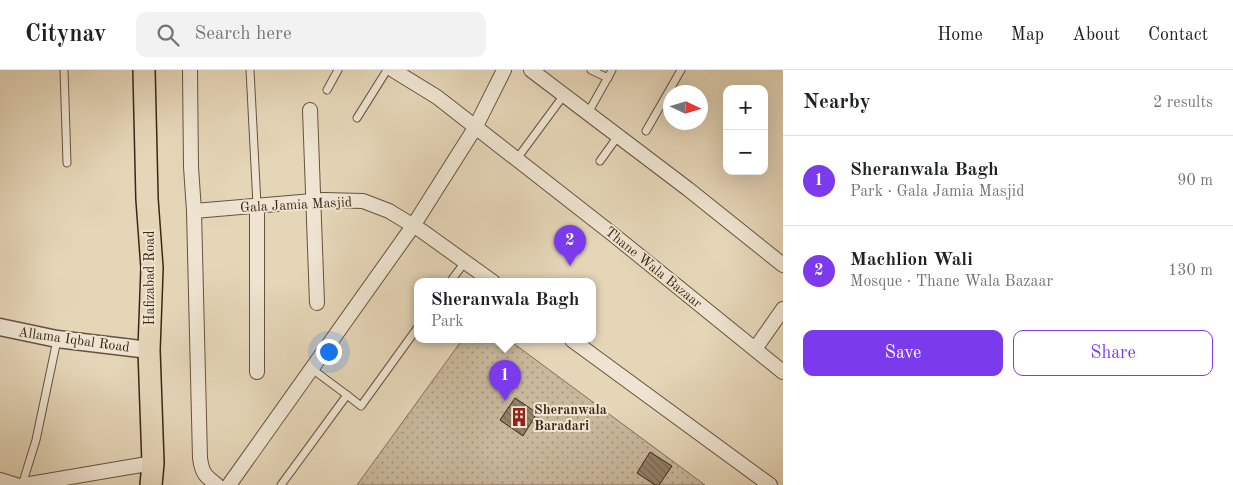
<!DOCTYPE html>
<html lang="en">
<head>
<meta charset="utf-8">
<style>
	body { margin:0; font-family:"Old Standard TT",serif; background:#f2f2f2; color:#202124 }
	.controls { position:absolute; right:15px; top:15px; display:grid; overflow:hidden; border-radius:10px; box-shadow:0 5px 20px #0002 }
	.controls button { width:45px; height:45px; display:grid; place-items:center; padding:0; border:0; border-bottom:1px solid #e0e0e0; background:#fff; color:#202124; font:25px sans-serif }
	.compass { position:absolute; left:663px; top:15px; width:45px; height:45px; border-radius:50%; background:#fff; box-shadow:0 5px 20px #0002; rotate:94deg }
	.you { position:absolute; left:328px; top:281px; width:18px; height:18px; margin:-12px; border:4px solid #fff; border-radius:50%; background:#1a73e8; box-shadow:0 0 0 8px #1a73e833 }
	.badge { display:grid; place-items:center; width:32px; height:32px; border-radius:50%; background:#7c3aed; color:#fff; font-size:16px; font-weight:700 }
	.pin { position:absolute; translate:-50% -41px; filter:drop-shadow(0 1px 2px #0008) }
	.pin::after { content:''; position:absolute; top:26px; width:18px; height:15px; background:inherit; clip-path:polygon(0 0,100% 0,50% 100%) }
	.popup { position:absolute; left:414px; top:208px; width:182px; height:65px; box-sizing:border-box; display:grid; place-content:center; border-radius:10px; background:#fff; filter:drop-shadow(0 1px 4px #0005); font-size:16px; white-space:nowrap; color:#757577 }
	.popup b { font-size:19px; color:#202124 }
	.popup::after { content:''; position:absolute; left:50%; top:100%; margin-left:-10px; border:10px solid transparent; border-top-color:#fff }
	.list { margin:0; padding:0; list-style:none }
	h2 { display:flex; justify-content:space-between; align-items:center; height:65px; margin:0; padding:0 20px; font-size:21px }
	h2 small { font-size:16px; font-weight:400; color:#757577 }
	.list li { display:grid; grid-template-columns:32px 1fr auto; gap:15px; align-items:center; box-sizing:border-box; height:90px; padding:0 20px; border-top:1px solid #e0e0e0 }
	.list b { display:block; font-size:19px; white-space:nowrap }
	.list p { margin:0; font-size:16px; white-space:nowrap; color:#757577 }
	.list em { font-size:16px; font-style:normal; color:#757577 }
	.actions { display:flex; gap:10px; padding:15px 20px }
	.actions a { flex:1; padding:11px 0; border:1px solid #7c3aed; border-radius:10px; text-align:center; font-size:18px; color:#7c3aed }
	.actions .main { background:#7c3aed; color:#fff }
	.icon { flex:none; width:28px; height:28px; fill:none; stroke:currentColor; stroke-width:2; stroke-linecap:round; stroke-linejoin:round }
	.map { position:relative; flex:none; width:783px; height:415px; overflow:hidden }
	header { display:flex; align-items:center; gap:30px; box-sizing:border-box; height:70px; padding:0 25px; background:#fff; border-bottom:1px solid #e0e0e0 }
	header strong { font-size:24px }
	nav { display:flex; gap:28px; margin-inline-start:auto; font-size:18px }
	.search { width:350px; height:45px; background:#f2f2f2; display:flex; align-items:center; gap:12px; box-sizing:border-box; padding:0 18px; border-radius:10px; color:#757577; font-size:19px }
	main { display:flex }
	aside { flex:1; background:#fff }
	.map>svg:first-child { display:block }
	.park { fill:url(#park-dots); stroke:#827058 }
	.building { fill:url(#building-back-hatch); stroke:#3b2714 }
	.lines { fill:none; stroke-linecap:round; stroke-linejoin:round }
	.service-casing { stroke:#66533d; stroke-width:9 }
	.minor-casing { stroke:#66533d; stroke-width:16 }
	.tertiary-casing { stroke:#66533d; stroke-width:19 }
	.primary-casing { stroke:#3b2714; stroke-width:24 }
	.service { stroke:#eee4d1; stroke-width:7 }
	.minor { stroke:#eee4d1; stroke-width:14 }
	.tertiary { stroke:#eee4d1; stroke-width:16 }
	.primary { stroke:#e5d6b8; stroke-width:21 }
	.labels { text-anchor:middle; stroke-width:4; stroke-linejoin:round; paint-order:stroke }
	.street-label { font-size:14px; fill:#3b2714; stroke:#eee4d1 }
	.poi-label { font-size:14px; font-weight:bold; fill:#3b2714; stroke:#eee4d1; text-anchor:start }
</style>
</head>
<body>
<header>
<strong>Citynav</strong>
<div class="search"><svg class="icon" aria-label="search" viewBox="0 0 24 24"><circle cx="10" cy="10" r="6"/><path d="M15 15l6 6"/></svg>Search here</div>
<nav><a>Home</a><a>Map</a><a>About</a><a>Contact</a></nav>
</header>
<main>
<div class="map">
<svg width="783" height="415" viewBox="0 0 783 415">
	<defs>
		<pattern id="park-dots" width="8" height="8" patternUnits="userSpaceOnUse" patternTransform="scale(1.25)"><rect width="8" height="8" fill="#c8b89c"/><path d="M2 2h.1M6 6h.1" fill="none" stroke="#a4967e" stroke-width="1.8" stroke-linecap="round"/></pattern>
		<pattern id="building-back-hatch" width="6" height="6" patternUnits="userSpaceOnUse" patternTransform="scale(1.25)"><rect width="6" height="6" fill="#938269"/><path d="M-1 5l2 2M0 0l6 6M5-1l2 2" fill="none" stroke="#796a55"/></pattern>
	</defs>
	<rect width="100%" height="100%" fill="#e5d6b8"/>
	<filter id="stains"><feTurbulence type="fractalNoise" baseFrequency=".004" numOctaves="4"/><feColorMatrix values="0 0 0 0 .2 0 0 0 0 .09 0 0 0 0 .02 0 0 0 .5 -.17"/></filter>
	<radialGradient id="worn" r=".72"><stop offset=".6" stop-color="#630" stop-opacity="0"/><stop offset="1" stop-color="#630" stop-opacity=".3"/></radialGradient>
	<!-- park -->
	<path class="park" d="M 462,270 L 509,270 L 705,415 L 357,415 Z"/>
	<!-- building -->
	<g class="building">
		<path d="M 515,328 L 537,343 L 523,366 L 500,350 Z"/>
		<path d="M 650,382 L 672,396 L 659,415 L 655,415 L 637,403 Z"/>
	</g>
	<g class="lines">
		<!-- service casing -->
		<g class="service-casing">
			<g id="service">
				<path d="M 64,0 L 67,93"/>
				<path d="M 250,0 L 257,135"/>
				<path d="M 591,0 L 608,8"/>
				<path d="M 327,20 L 338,0"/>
				<path d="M 588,43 L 612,0"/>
				<path d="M 357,48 L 387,0"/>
				<path d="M 646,61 L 681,0"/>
				<path d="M 516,90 L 564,25"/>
				<path d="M 600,91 L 618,66"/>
				<path d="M 450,212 L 465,192"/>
				<path d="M 312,299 L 347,325"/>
				<path d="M 22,415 L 36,370 L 57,270"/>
				<path d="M 281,415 L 347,325 L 361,336 L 418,257"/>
			</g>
		</g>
		<!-- minor casing -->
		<g class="minor-casing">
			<g id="minor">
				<path d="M 190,0 L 191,97 L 194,141 L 200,388 C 202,403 205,406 217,415"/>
				<path d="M 393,0 L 437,27 L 615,166 L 783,302"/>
				<path d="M 531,0 L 688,119 L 783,195"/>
				<path d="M 310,40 L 317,233"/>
				<path d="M 194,141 L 324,130 L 363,131 L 389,141 L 422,161 L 493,212"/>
				<path d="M 572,270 L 770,415"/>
				<path d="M 755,279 L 783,239"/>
				<path d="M 257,302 L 257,135"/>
				<path d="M 0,410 L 16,415"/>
				<path d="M 24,415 L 153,393"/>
				<path d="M 229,415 L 413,156 L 475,58 L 504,0"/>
			</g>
		</g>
		<!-- tertiary casing -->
		<g class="tertiary-casing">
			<path id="tertiary" d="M 0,257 L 57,269 L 149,280"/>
		</g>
		<!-- primary casing -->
		<g class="primary-casing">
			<path id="primary" d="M 144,0 L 147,129 L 152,198 L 149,280 L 153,393 L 151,415"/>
		</g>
		<!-- service -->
		<use href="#service" class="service"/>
		<!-- minor -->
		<use href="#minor" class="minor"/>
		<!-- tertiary -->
		<use href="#tertiary" class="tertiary"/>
		<!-- primary -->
		<use href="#primary" class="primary"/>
	</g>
	<!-- icons -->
	<defs>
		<g id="building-bare" transform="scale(1.5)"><path d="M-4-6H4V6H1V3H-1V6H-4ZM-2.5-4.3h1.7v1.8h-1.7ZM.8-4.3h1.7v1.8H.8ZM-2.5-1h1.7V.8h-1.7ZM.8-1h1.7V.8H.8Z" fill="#8f2418" stroke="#eee4d1" stroke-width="2.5" paint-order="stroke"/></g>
	</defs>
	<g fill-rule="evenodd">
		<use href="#building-bare" x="519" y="347"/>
	</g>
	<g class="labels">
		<!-- street labels -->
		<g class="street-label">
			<text transform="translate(296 134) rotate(-3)" y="5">Gala Jamia Masjid</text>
			<text transform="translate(654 197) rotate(39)" y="5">Thane Wala Bazaar</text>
			<text transform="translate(149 208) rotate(-90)" y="5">Hafizabad Road</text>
			<text transform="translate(74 269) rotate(8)" y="5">Allama Iqbal Road</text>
		</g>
		<!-- poi labels -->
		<g class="poi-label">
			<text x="534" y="344">Sheranwala<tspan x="534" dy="16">Baradari</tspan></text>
		</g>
	</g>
	<rect width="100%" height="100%" filter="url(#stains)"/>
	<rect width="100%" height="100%" fill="url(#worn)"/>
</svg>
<div class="controls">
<button>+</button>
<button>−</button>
</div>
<svg class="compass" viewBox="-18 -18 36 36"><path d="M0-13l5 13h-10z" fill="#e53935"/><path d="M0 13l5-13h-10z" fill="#757577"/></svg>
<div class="you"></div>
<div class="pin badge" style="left:505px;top:331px">1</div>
<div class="popup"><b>Sheranwala Bagh</b>Park</div>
<div class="pin badge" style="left:570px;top:196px">2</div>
</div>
<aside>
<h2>Nearby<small>2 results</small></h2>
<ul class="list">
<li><span class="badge">1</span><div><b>Sheranwala Bagh</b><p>Park · Gala Jamia Masjid</p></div><em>90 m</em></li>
<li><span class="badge">2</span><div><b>Machlion Wali</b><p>Mosque · Thane Wala Bazaar</p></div><em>130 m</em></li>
</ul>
<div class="actions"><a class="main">Save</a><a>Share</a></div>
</aside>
</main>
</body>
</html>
